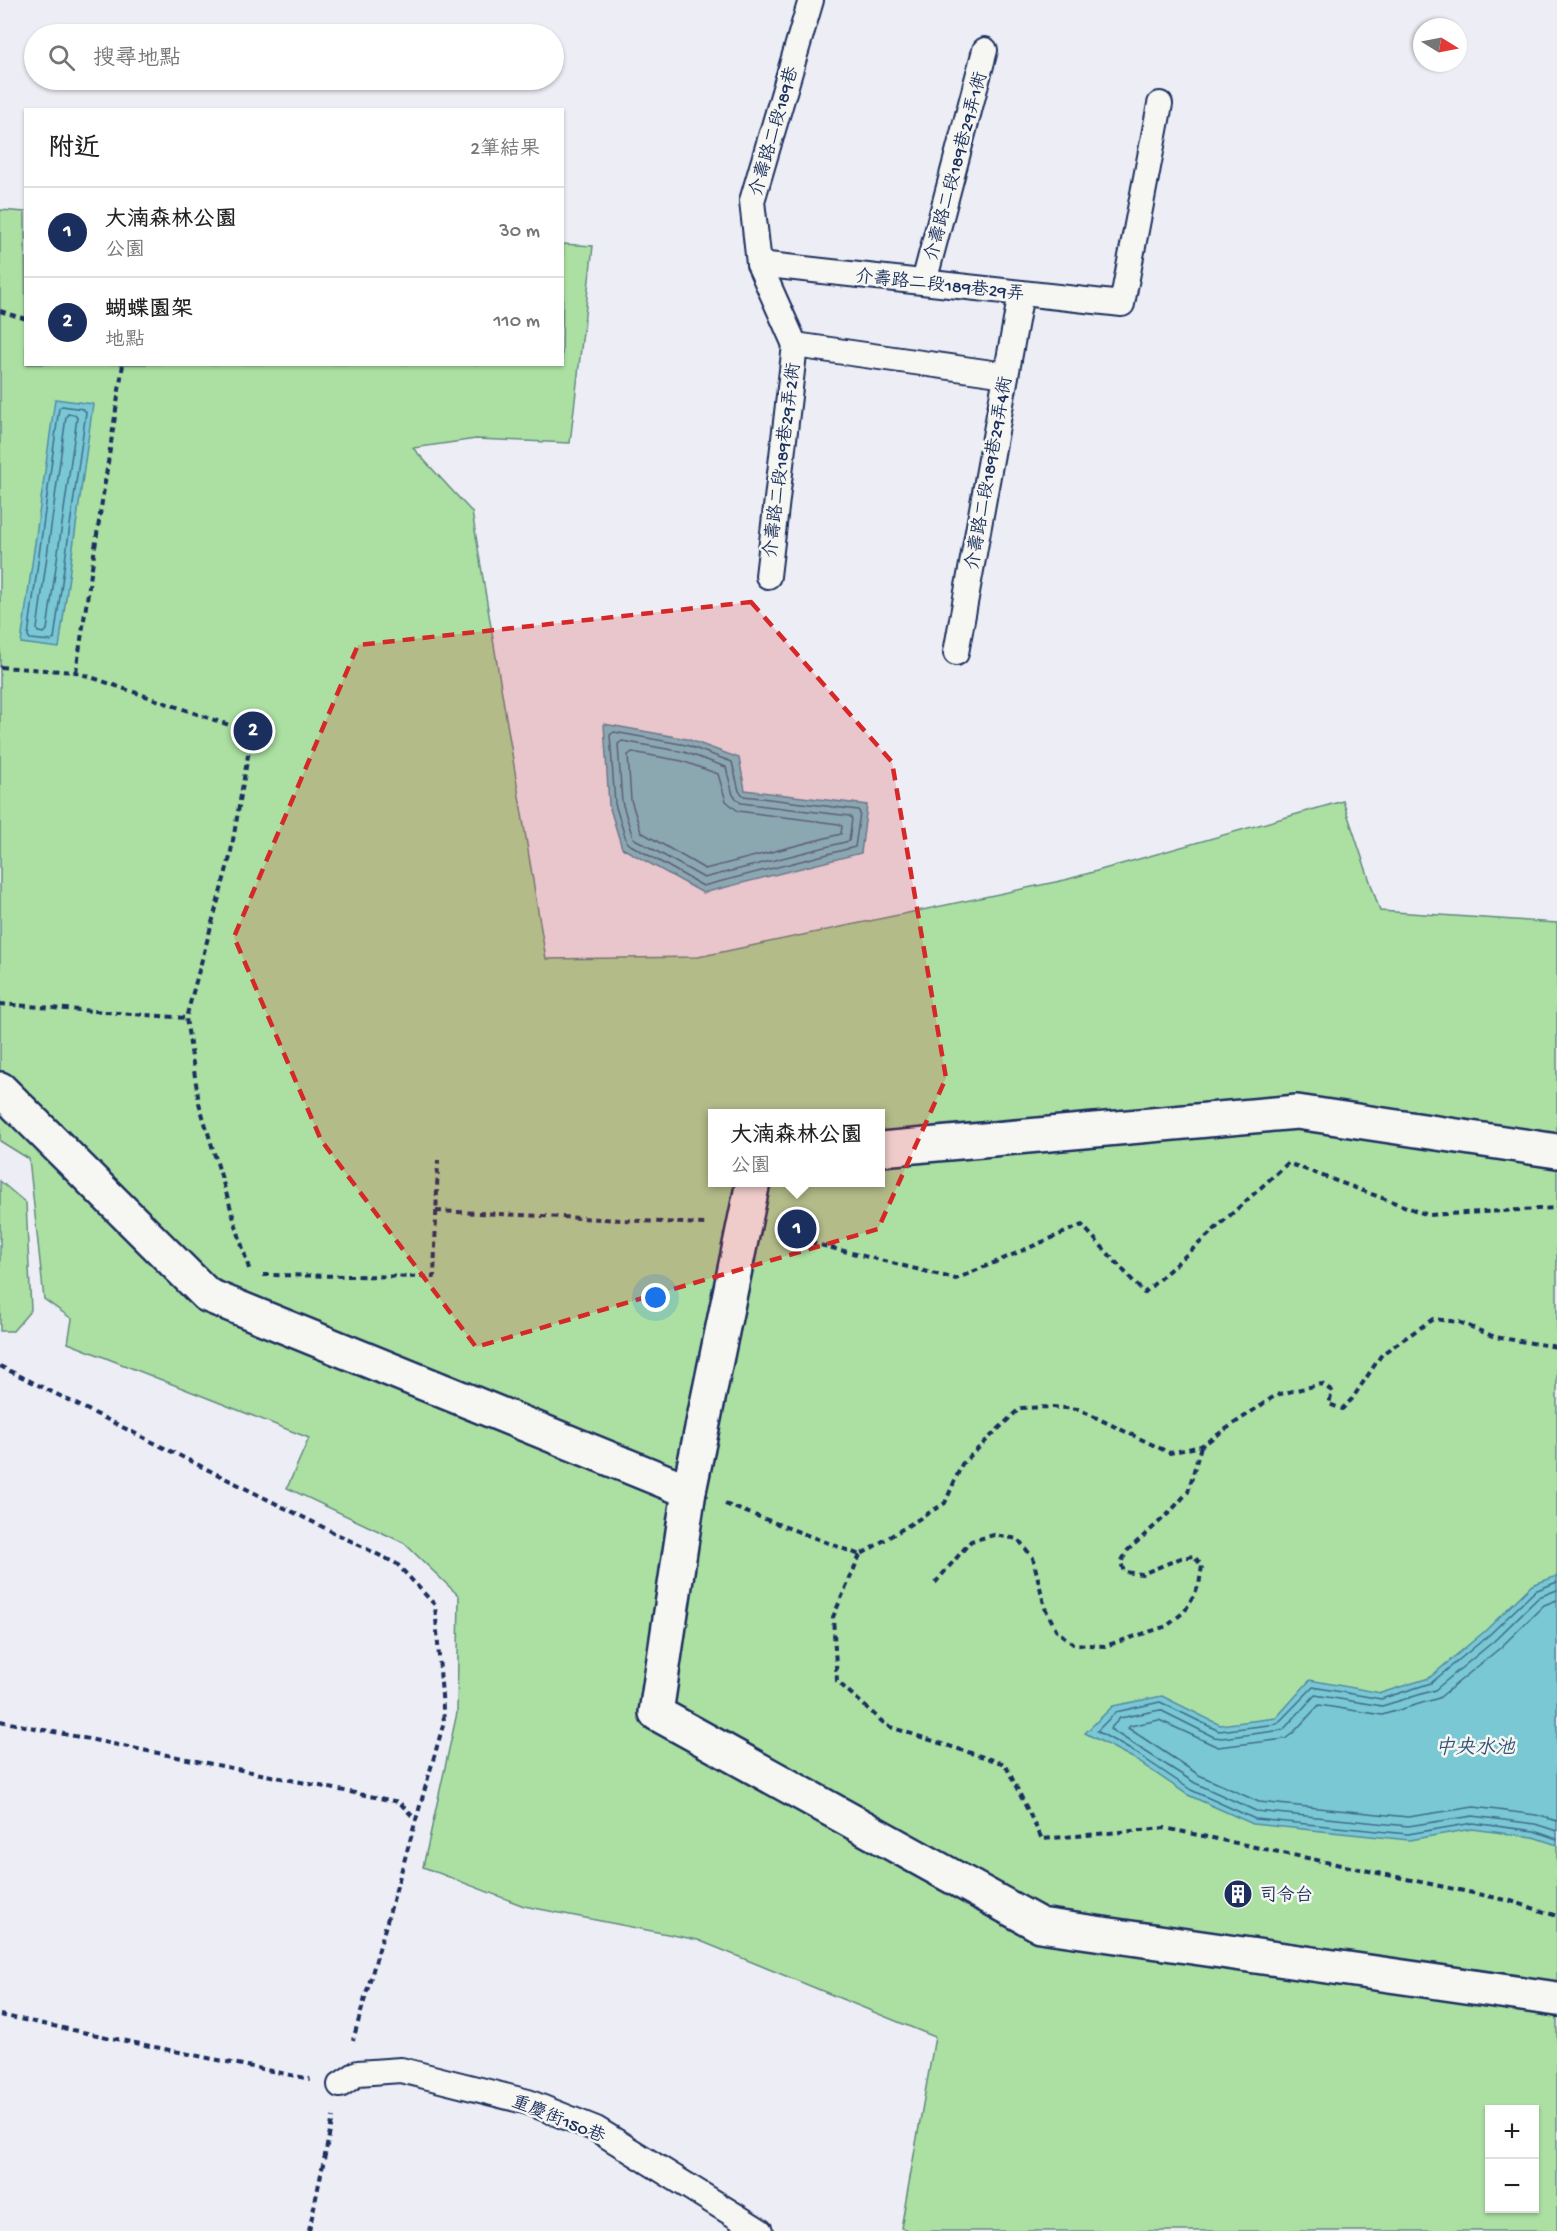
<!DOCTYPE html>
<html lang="zh-TW">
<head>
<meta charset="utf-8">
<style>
	body { margin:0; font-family:"Gochi Hand","LXGW WenKai TC",sans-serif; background:#f6f6f6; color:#222 }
	.controls { position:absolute; right:18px; bottom:18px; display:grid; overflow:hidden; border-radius:0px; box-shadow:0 2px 4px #0004 }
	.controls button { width:54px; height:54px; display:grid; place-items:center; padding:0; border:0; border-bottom:2px solid #e0e0e0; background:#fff; color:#222; font:30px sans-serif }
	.compass { position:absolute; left:1413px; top:18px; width:54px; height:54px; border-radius:50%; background:#fff; box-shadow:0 2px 4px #0004; rotate:100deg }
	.you { position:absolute; left:656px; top:1298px; width:21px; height:21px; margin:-15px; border:4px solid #fff; border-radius:50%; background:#1a73e8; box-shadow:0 0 0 9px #1a73e833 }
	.badge { display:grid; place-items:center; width:39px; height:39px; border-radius:50%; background:#1b2f5e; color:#fff; font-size:20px; font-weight:700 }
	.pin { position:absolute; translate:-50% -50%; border:3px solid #fff; box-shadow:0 2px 6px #0006 }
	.popup { position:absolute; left:708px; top:1109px; width:177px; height:78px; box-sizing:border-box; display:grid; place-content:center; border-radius:0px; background:#fff; filter:drop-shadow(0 2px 4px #0005); font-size:20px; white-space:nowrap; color:#767676 }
	.popup b { font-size:22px; color:#222 }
	.popup::after { content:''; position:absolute; left:50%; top:100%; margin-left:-12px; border:12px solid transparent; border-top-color:#fff }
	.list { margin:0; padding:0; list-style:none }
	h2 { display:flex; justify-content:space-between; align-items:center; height:78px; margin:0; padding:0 24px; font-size:26px }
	h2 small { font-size:20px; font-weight:400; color:#767676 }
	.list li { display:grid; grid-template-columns:39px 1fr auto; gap:18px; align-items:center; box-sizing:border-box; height:90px; padding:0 24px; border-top:2px solid #e0e0e0 }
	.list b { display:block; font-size:22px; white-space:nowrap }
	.list p { margin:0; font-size:20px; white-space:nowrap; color:#767676 }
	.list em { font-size:20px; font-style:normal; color:#767676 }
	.icon { flex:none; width:33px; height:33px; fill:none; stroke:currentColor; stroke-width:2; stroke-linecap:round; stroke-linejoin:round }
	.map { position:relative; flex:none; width:1557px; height:2231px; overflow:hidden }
	.search { position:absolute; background:#fff; box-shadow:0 2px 4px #0004; left:24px; top:24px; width:540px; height:66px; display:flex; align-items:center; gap:15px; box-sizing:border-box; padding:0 21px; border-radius:33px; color:#767676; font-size:22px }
	.panel { position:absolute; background:#fff; box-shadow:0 2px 4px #0004; left:24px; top:108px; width:540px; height:258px; border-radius:0px }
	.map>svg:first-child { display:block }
	.green { fill:#abe0a2; stroke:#638880; stroke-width:1.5; fill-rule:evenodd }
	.water { fill:#79c8d4; stroke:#538ba5; stroke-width:1.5 }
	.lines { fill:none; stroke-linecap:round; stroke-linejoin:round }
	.shore { stroke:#416c8d; stroke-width:1.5 }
	.service-casing { stroke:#1b2f5e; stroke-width:28 }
	.pedestrian-casing { stroke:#1b2f5e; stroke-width:38 }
	.path { stroke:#1b2f5e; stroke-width:4; stroke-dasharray:6 4.5; stroke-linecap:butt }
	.service { stroke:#f6f6f2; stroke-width:24 }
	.pedestrian { stroke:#f6f6f2; stroke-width:33 }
	.marked { fill:#d62828; fill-opacity:0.2; stroke:#d62828; stroke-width:4.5; stroke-dasharray:12 8; stroke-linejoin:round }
	.labels { text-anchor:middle; stroke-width:5; stroke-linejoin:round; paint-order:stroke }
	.street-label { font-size:18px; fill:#1b2f5e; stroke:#f6f6f2 }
	.poi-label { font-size:18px; fill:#1b2f5e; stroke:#f6f6f2; text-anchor:start }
	.water-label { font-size:20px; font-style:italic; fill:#32557c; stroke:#f6f6f2 }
</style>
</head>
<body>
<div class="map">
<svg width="1557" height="2231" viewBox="0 0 1557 2231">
	<rect width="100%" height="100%" fill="#edeef5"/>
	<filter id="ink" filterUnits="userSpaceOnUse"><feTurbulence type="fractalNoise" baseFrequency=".0167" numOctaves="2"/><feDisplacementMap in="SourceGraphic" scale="12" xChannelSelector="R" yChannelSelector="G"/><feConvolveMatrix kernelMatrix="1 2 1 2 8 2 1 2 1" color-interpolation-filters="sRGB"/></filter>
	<g filter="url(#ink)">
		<!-- green -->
		<g class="green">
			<path d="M 0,210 L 25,212 L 26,364 L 562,364 L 563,244 L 593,246 L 570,443 L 476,439 L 413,448 L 472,512 L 546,959 L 698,957 L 1065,880 L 1343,801 L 1380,911 L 1557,923 L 1557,2231 L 911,2231 L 901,2228 L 935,2037 L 698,1940 L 524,1906 L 423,1867 L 457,1713 L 459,1596 L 404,1543 L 287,1488 L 309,1438 L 68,1343 L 72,1319 L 44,1299 L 29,1159 L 0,1141 ZM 713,1114 L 881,1114 L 881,1182 L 713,1182 ZM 1490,2110 L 1534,2110 L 1534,2208 L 1490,2208 Z"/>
			<path d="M 0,1181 L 26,1203 L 31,1310 L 13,1331 L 0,1331 Z"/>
		</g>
		<!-- water -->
		<g class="water">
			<path d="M 55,399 L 93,404 L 59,648 L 21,643 Z"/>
			<path d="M 604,724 L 687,739 L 739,758 L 745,790 L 867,805 L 861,853 L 703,893 L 622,848 L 609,805 Z"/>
			<path d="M 1557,1576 L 1557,1845 L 1533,1837 L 1472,1829 L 1409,1840 L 1253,1824 L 1188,1795 L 1133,1758 L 1085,1733 L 1113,1706 L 1162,1696 L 1220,1725 L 1276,1718 L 1310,1680 L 1381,1693 L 1429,1678 L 1485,1631 L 1532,1585 Z"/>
		</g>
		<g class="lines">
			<!-- shore -->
			<g class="shore">
				<path d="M 62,406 L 83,409 L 86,412 L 54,639 L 51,641 L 30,639 L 28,636 L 59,408 Z"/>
				<path d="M 68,414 L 75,415 L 77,418 L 47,630 L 44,633 L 38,632 L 37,629 L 66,417 Z"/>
				<path d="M 614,732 L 686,745 L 732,762 L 739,791 L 744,796 L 858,810 L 860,813 L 855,847 L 703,886 L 627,843 L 615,804 L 610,735 Z"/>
				<path d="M 622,741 L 684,752 L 726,767 L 733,795 L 741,803 L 850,816 L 852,819 L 849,841 L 704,878 L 633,838 L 622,802 L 618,744 Z"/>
				<path d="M 632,752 L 682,761 L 718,774 L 726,801 L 738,811 L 839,824 L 842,826 L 841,834 L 705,869 L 641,832 L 631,800 L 628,755 Z"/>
				<path d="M 1557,1582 L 1535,1591 L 1489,1635 L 1431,1683 L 1381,1699 L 1313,1687 L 1277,1724 L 1219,1731 L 1160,1702 L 1116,1712 L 1097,1731 L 1136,1753 L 1191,1790 L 1255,1819 L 1408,1834 L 1473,1823 L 1534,1831 L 1557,1839"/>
				<path d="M 1557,1590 L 1539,1597 L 1494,1641 L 1435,1690 L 1382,1706 L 1315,1695 L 1283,1730 L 1222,1738 L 1214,1737 L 1160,1710 L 1120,1718 L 1110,1729 L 1195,1783 L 1256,1811 L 1408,1826 L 1473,1816 L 1535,1824 L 1557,1831"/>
				<path d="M 1557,1600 L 1544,1605 L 1500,1648 L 1439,1698 L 1382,1715 L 1319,1705 L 1293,1733 L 1285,1739 L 1218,1747 L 1159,1720 L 1130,1726 L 1128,1728 L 1199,1775 L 1259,1802 L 1408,1817 L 1474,1807 L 1536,1815 L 1557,1821"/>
			</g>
			<!-- service casing -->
			<g class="service-casing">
				<g id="service">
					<path d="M 811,0 L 752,201 L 759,264 L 795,345 L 1006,375"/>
					<path d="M 759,264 L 1122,304 L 1160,104"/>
					<path d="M 924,282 L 985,50"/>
					<path d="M 768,576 L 795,345"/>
					<path d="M 956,653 L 1021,293"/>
					<path d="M 340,2085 L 358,2073 L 401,2070 L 528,2102 L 596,2129 L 760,2231"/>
				</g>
			</g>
			<!-- pedestrian casing -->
			<g class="pedestrian-casing">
				<g id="pedestrian">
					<path d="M 0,1089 L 207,1295 L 689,1491"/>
					<path d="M 881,1149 L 1297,1112 L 1557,1151"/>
					<path d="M 753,1182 L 689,1491 L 656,1713 L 1040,1925 L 1557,1999"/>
				</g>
			</g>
			<!-- path -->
			<g class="path">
				<path d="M 0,311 L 26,319"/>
				<path d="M 0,667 L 76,672 L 252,733 L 230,857 L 186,1018 L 199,1103 L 250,1272"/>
				<path d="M 76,672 L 123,364"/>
				<path d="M 0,1004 L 186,1018"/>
				<path d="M 436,1211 L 705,1224"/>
				<path d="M 780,1235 L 956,1279 L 1082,1225 L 1144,1293 L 1288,1163 L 1428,1215 L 1557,1208"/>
				<path d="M 263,1275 L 434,1277 L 438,1160"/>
				<path d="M 0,1366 L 397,1564 L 435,1605 L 444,1722 L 353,2040"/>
				<path d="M 725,1504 L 860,1555 L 945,1503 L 962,1464 L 1020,1408 L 1053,1407 L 1078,1409 L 1170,1453 L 1201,1446 L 1276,1395 L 1322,1384 L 1332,1391 L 1329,1404 L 1342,1409 L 1352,1399 L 1382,1354 L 1433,1319 L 1459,1322 L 1495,1337 L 1557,1347"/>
				<path d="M 860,1555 L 833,1617 L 837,1681 L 887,1726 L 1005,1764 L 1042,1839 L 1165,1828 L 1511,1901 L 1557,1916"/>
				<path d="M 935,1583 L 971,1541 L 994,1535 L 1018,1539 L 1033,1558 L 1045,1608 L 1057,1631 L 1073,1644 L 1105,1646 L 1167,1626 L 1185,1611 L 1199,1585 L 1202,1566 L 1194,1556 L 1181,1558 L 1142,1574 L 1124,1572 L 1121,1562 L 1128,1550 L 1169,1513 L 1188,1492 L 1201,1446"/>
				<path d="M 0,1721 L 399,1802 L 415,1819"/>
				<path d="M 0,2015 L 310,2079"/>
				<path d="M 309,2231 L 333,2117"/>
			</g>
			<!-- service -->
			<use href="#service" class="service"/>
			<!-- pedestrian -->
			<use href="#pedestrian" class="pedestrian"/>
		</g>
	</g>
	<!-- marked area -->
	<path class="marked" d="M 751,602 L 892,762 L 946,1078 L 878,1229 L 476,1347 L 321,1140 L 234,937 L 358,645 Z"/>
	<!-- icons -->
	<defs>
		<g id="building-disc" transform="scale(1.5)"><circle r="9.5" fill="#1b2f5e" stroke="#f6f6f2"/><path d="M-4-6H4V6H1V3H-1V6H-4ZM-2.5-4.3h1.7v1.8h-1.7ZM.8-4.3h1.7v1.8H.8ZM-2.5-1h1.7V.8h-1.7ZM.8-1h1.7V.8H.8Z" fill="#fff"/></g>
	</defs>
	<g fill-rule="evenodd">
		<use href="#building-disc" x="1238" y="1894"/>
	</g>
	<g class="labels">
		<!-- street labels -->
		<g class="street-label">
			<text transform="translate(773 131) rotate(-74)" y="6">介壽路二段189巷</text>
			<text transform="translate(955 166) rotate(-75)" y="6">介壽路二段189巷29弄1衖</text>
			<text transform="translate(940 284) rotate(6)" y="6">介壽路二段189巷29弄</text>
			<text transform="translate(781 460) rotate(-83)" y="6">介壽路二段189巷29弄2衖</text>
			<text transform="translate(988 473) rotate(-80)" y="6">介壽路二段189巷29弄4衖</text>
			<text transform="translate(559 2118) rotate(22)" y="6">重慶街150巷</text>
		</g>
		<!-- poi labels -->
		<g class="poi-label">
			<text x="1259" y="1900">司令台</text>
		</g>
		<!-- water labels -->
		<g class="water-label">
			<text x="1475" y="1753">中央水池</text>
		</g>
	</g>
</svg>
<div class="controls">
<button>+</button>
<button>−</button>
</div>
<svg class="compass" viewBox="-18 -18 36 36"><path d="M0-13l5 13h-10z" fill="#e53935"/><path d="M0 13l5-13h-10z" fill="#767676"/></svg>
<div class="you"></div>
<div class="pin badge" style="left:797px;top:1229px">1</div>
<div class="popup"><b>大湳森林公園</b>公園</div>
<div class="pin badge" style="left:253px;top:731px">2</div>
<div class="search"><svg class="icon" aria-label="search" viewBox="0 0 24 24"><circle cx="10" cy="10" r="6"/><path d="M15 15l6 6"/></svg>搜尋地點</div>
<section class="panel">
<h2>附近<small>2筆結果</small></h2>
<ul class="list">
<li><span class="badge">1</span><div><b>大湳森林公園</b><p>公園</p></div><em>30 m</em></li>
<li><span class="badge">2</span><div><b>蝴蝶園架</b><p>地點</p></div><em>110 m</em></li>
</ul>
</section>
</div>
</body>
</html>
